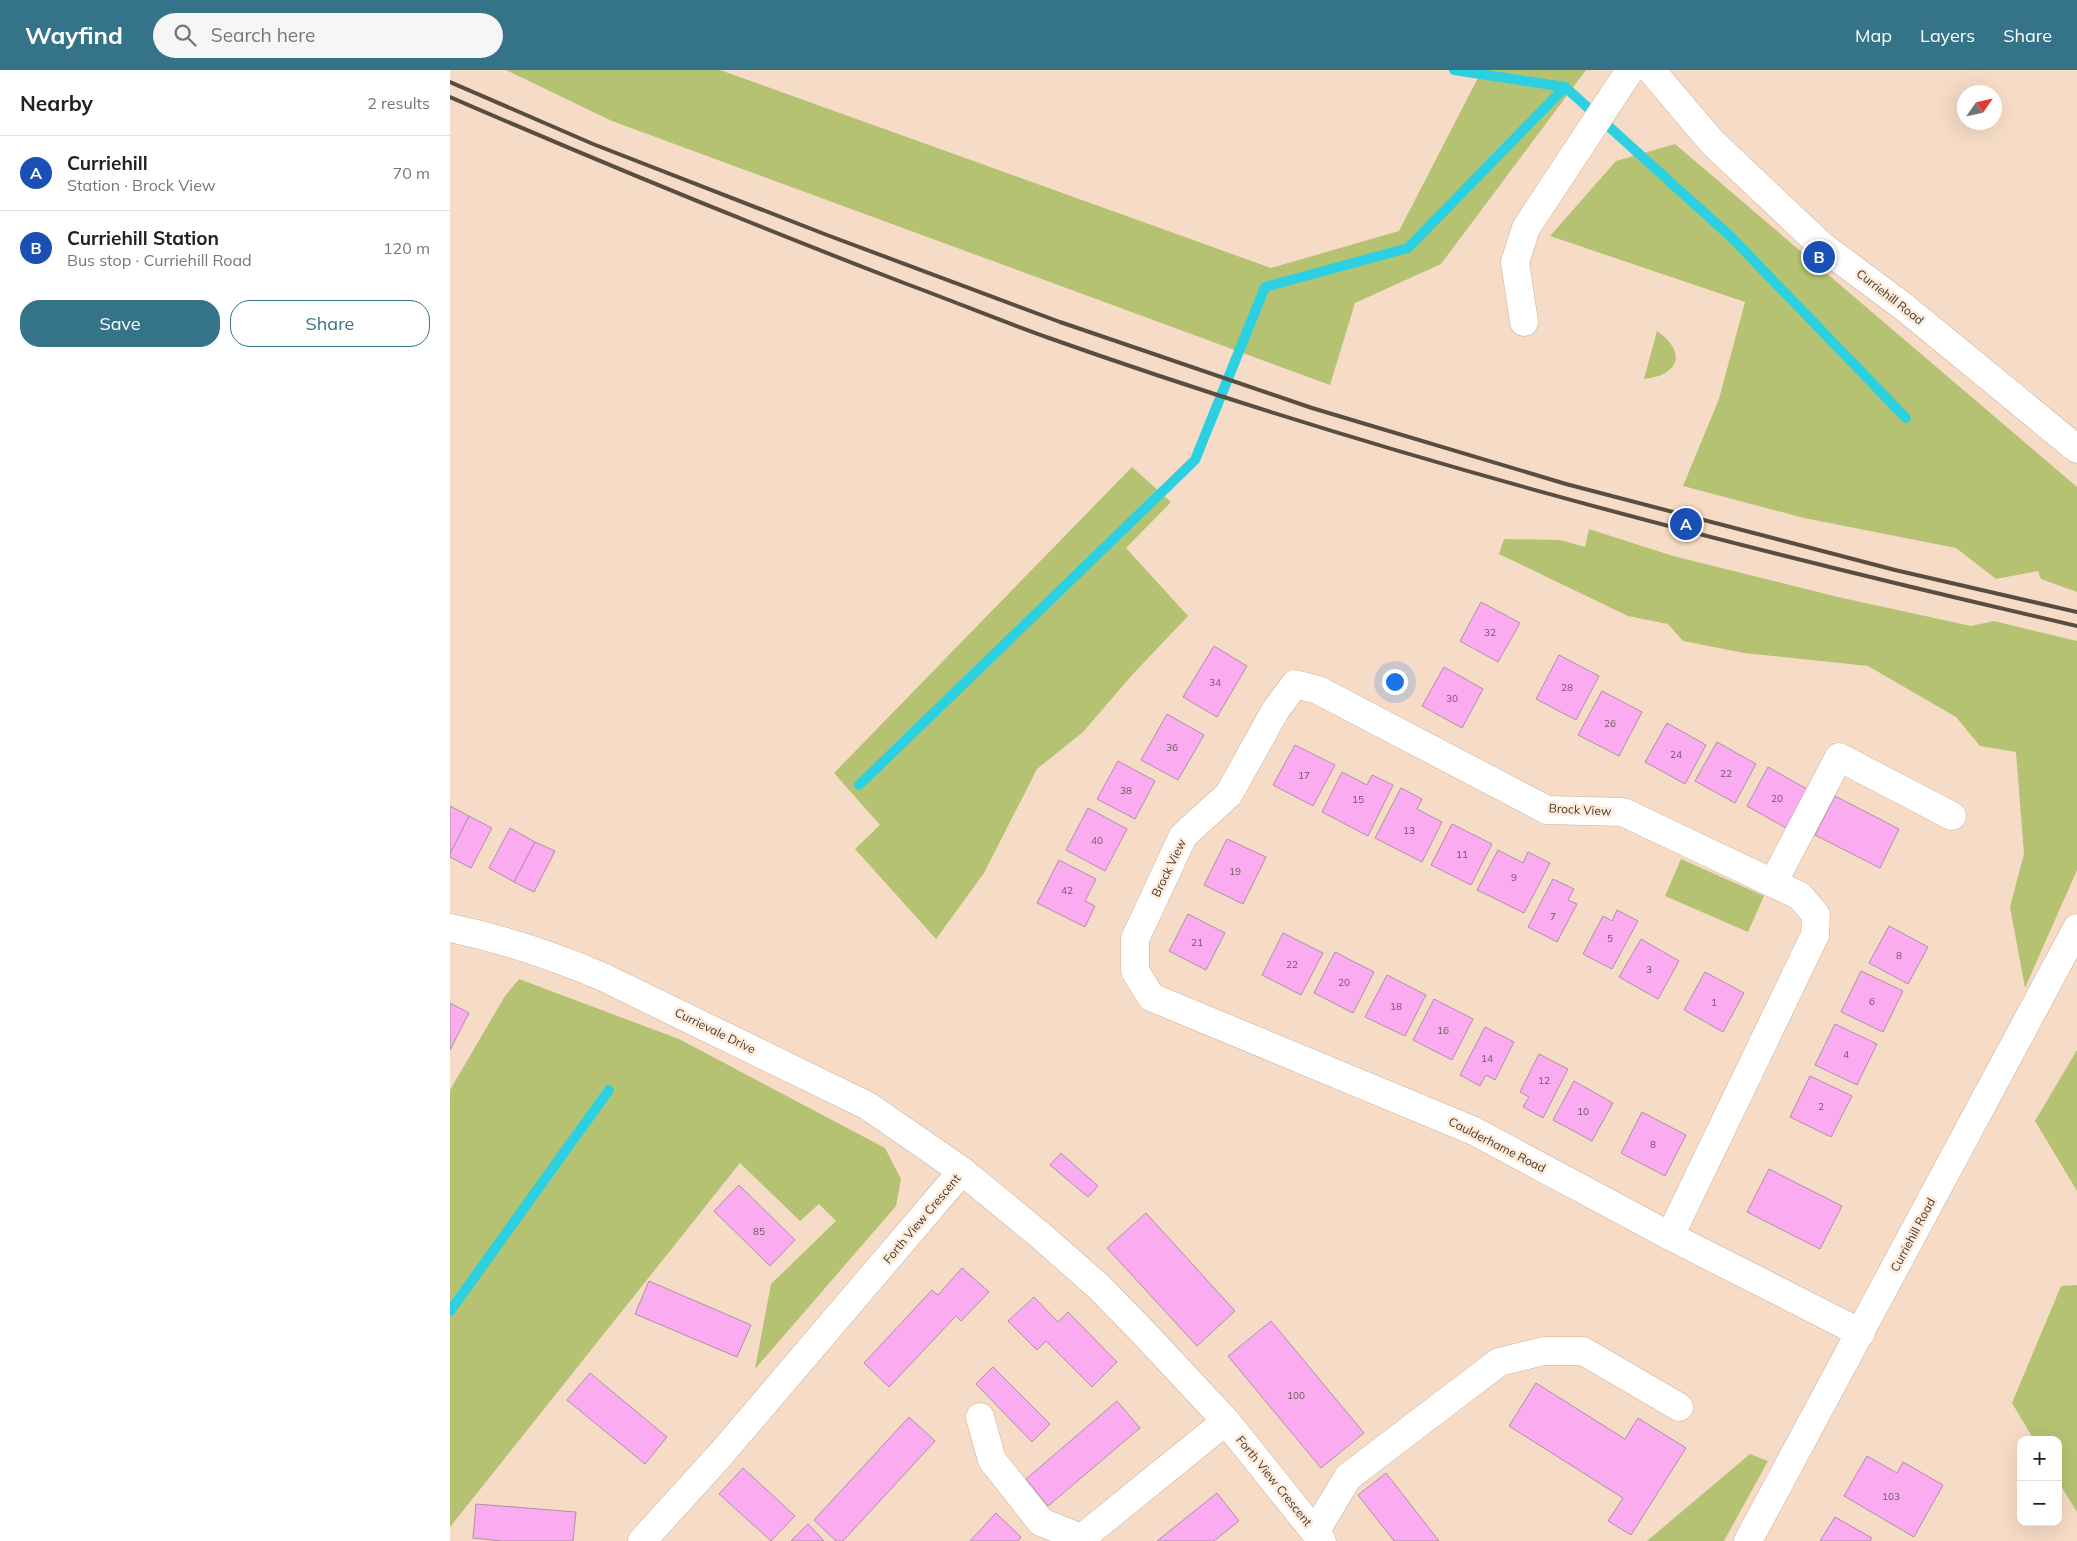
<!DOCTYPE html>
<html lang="en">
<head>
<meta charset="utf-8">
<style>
	body { margin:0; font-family:Mulish,sans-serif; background:#f6f6f6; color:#222 }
	.controls { position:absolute; right:15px; bottom:15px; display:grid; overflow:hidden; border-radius:10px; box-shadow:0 5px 20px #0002 }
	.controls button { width:45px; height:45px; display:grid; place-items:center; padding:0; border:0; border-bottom:1px solid #e0e0e0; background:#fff; color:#222; font:25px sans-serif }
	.compass { position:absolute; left:1507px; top:15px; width:45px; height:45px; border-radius:50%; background:#fff; box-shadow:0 5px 20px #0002; rotate:56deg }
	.you { position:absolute; left:944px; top:611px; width:18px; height:18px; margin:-12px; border:4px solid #fff; border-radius:50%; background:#1a73e8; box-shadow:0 0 0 8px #1a73e833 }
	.badge { display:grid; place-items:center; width:32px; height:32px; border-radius:50%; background:#347388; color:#fff; font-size:16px; font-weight:700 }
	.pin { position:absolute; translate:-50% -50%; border:2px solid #fff; box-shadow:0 1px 5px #0006 }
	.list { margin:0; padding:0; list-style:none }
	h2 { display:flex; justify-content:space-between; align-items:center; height:65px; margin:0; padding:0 20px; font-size:21px }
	h2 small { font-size:16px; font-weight:400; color:#767676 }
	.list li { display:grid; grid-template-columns:32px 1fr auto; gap:15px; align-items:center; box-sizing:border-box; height:75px; padding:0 20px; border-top:1px solid #e0e0e0 }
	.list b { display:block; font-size:19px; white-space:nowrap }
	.list p { margin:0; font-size:16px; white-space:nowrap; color:#767676 }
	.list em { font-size:16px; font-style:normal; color:#767676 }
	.actions { display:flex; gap:10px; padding:15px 20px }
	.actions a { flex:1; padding:11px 0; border:1px solid #347388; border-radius:20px; text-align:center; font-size:18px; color:#347388 }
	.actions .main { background:#347388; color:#fff }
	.icon { flex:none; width:28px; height:28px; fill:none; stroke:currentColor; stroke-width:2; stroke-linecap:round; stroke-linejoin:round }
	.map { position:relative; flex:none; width:1627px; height:1471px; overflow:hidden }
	header { display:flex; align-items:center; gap:30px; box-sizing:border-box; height:70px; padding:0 25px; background:#347388; color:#fff }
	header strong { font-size:24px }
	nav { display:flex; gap:28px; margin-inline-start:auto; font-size:18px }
	.search { width:350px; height:45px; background:#f6f6f6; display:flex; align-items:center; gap:12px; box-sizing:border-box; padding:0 18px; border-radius:28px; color:#767676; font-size:19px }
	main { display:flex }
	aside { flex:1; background:#fff }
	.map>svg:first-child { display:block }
	.green { fill:#b5c272 }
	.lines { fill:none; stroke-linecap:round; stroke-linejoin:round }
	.stream { stroke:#2dd0e0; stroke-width:10 }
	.building { fill:#fbacf1; stroke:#aa92a6 }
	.minor-casing { stroke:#c9b19c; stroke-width:29 }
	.minor { stroke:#fff; stroke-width:28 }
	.rail { stroke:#594d42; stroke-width:4 }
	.labels { text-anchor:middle; stroke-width:5; stroke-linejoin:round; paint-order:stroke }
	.number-label { font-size:10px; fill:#725661 }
	.street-label { font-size:12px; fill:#443a31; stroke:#ffebd9 }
</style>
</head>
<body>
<header>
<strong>Wayfind</strong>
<div class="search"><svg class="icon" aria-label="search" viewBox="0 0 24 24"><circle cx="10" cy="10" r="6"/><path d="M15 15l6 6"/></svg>Search here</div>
<nav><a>Map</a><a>Layers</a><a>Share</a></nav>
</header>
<main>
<aside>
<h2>Nearby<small>2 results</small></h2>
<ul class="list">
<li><span class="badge" style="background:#1a4fb4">A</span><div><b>Curriehill</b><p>Station · Brock View</p></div><em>70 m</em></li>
<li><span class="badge" style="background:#1a4fb4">B</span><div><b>Curriehill Station</b><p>Bus stop · Curriehill Road</p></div><em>120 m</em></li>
</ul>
<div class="actions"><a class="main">Save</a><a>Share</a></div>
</aside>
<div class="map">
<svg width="1627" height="1471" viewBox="0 0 1627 1471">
	<rect width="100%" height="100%" fill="#f6dcc6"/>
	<!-- green -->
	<g class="green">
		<path d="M 56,0 L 270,0 L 821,198 L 949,161 L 1032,0 L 1136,0 L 991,194 L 905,233 L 880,315 L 162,51 Z"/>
		<path d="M 1225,74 L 1627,417 L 1627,522 L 1591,509 L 1588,501 L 1546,509 L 1506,478 L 1354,448 L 1233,416 L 1269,329 L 1295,232 L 1100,166 L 1166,91 Z"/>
		<path d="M 1207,261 C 1237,282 1230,305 1194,309 Z"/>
		<path d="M 682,397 L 721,432 L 676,478 L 738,546 L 683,604 L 633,662 L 587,699 L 534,803 L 486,869 L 405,779 L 430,755 L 384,703 Z"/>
		<path d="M 1139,459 L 1223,486 L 1388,527 L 1521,556 L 1544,551 L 1627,571 L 1627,800 L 1575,918 L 1560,837 L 1574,784 L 1566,682 L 1530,676 L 1506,647 L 1418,596 L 1294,583 L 1233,571 L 1218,554 L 1178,546 L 1049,484 L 1054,469 L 1110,470 L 1135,477 Z"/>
		<path d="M 1231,789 L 1314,826 L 1298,862 L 1215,826 Z"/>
		<path d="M 69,909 L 229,969 L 435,1078 L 451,1109 L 446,1136 L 305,1299 L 321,1214 L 386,1151 L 369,1134 L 350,1151 L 290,1093 L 0,1457 L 0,1020 L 55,926 Z"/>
		<path d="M 1627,980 L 1627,1121 L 1585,1051 Z"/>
		<path d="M 1627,1215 L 1627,1442 L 1608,1411 L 1608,1370 L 1584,1370 L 1562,1333 L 1611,1216 Z"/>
		<path d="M 1300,1384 L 1318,1391 L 1274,1471 L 1197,1471 Z"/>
	</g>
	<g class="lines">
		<!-- stream -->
		<g class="stream">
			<path d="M 1004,0 L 1115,17 L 1280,166 L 1456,348"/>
			<path d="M 409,715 L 745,390 L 815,217 L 958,178 L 1115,17"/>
			<path d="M 0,1241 L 159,1020"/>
		</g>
	</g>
	<!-- building -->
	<g class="building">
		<path d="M 1031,532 L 1070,553 L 1048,592 L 1010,571 Z"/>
		<path d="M 764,576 L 797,596 L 767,647 L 733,627 Z"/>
		<path d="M 1109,585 L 1149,606 L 1126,650 L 1086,629 Z"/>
		<path d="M 994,597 L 1033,619 L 1012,658 L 972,636 Z"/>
		<path d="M 1152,621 L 1192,642 L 1169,686 L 1128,665 Z"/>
		<path d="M 717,644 L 754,665 L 728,710 L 691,690 Z"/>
		<path d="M 1217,653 L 1256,675 L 1235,714 L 1195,692 Z"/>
		<path d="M 1267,672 L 1306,694 L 1285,733 L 1245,711 Z"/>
		<path d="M 845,675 L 885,695 L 863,736 L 823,715 Z"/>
		<path d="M 668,691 L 705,711 L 685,749 L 647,729 Z"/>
		<path d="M 1318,697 L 1357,719 L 1336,758 L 1297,736 Z"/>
		<path d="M 892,702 L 917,715 L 922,705 L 943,715 L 918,766 L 872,742 Z"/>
		<path d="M 951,718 L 972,729 L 967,739 L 992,752 L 972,792 L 925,768 Z"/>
		<path d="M 1385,726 L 1449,759 L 1430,798 L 1365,765 Z"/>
		<path d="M 0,736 L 19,746 L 0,784 Z"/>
		<path d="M 638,738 L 677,759 L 655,801 L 616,780 Z"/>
		<path d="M 19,746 L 42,758 L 21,798 L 0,787 L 0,784 Z"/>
		<path d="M 1002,754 L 1042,774 L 1021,815 L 981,795 Z"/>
		<path d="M 60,758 L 85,772 L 64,812 L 39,798 Z"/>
		<path d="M 777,769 L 816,787 L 793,834 L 754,815 Z"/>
		<path d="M 85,772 L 105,781 L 84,822 L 64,812 Z"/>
		<path d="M 1048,780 L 1073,793 L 1078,782 L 1100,793 L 1074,843 L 1027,820 Z"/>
		<path d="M 609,790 L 646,809 L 635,831 L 645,836 L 635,857 L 587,833 Z"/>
		<path d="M 1103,809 L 1124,819 L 1118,830 L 1127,834 L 1107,872 L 1078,857 Z"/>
		<path d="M 1167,840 L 1188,851 L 1162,899 L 1133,884 L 1153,846 L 1162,851 Z"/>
		<path d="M 738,844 L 775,863 L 756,900 L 719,881 Z"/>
		<path d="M 1439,856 L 1478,877 L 1458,914 L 1419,893 Z"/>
		<path d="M 833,863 L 873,883 L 851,925 L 812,905 Z"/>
		<path d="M 1191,869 L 1229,891 L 1208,929 L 1169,907 Z"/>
		<path d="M 885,882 L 924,902 L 903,943 L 864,923 Z"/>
		<path d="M 1411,901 L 1453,921 L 1433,962 L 1391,942 Z"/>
		<path d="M 1255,902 L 1294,923 L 1273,962 L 1234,940 Z"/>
		<path d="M 937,905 L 976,925 L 955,966 L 915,947 Z"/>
		<path d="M 984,929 L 1023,949 L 1002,990 L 963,970 Z"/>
		<path d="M 0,933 L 19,943 L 0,980 Z"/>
		<path d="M 1385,954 L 1427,974 L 1407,1015 L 1365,995 Z"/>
		<path d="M 1035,957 L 1064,972 L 1045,1010 L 1036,1005 L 1030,1016 L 1010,1005 Z"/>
		<path d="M 1089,984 L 1118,999 L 1093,1048 L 1073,1037 L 1079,1027 L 1070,1022 Z"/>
		<path d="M 1360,1006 L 1402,1026 L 1381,1067 L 1340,1047 Z"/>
		<path d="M 1124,1011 L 1163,1033 L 1142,1071 L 1103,1050 Z"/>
		<path d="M 1192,1042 L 1236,1065 L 1215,1106 L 1171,1083 Z"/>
		<path d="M 611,1083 L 648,1116 L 638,1127 L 600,1095 Z"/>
		<path d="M 1319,1099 L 1392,1136 L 1370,1179 L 1297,1142 Z"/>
		<path d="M 289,1115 L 345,1170 L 320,1196 L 264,1141 Z"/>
		<path d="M 696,1143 L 785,1241 L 747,1276 L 657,1178 Z"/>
		<path d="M 512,1198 L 539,1222 L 511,1251 L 506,1246 L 439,1317 L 414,1293 L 482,1220 L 488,1225 Z"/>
		<path d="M 199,1211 L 301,1255 L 287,1287 L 185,1244 Z"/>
		<path d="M 584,1227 L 608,1252 L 618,1242 L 667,1292 L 642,1317 L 596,1271 L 587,1280 L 558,1251 Z"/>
		<path d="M 821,1251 L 914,1363 L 871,1398 L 778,1286 Z"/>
		<path d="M 543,1297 L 600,1354 L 582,1372 L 526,1314 Z"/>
		<path d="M 140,1303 L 217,1367 L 195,1394 L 117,1330 Z"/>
		<path d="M 1086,1313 L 1175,1369 L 1188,1348 L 1236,1378 L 1181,1465 L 1158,1451 L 1173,1428 L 1059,1356 Z"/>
		<path d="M 667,1331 L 690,1358 L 598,1436 L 576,1409 Z"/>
		<path d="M 459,1347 L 485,1371 L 393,1471 L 386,1471 L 364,1450 Z"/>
		<path d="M 1417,1386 L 1447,1403 L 1453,1392 L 1493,1415 L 1464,1467 L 1394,1426 Z"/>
		<path d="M 293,1398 L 345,1446 L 321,1471 L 269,1424 Z"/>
		<path d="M 936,1403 L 989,1471 L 944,1471 L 908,1425 Z"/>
		<path d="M 767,1423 L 789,1451 L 764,1471 L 707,1471 Z"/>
		<path d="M 26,1434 L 126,1442 L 123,1471 L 52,1471 L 23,1468 Z"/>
		<path d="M 546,1443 L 571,1467 L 568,1471 L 520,1471 Z"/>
		<path d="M 1385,1447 L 1422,1468 L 1420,1471 L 1370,1471 Z"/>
		<path d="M 358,1454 L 374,1471 L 341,1471 Z"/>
	</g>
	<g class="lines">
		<!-- minor casing -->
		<g class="minor-casing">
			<g id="minor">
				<path d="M 1201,0 L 1262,72 L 1372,176 L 1454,237 L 1627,379"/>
				<path d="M 1074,252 L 1065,192 L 1076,158 L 1180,0"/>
				<path d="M 1323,813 L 1389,687 L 1502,746"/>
				<path d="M 0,858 C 53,869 104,886 153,907 L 418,1036 L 512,1101 L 590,1165 L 649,1217 L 692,1261 L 776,1351 L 872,1471"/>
				<path d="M 1220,1166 L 1365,865 L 1366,845 L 1350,826 L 1173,742 L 1097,740 L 868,620 L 845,614 L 825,641 L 779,724 L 733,766 L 685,869 L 685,901 L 701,927 L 1024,1061 L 1220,1166 L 1411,1263"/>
				<path d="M 530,1347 L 542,1390 L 591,1452 L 631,1468"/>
				<path d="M 865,1462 L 898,1407 L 1049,1292 L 1094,1281 L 1133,1281 L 1229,1337"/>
				<path d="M 192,1471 L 271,1384 L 512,1101"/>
				<path d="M 628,1471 L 776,1351"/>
				<path d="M 1298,1471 L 1627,858"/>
			</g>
		</g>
		<!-- minor -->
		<use href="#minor" class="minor"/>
		<!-- rail -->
		<g class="rail">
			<path d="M 0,12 L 143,74 L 377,165 L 610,252 L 862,338 L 1116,414 L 1445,500 L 1627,542"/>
			<path d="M 0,27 C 150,92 301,154 454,213 C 503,231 551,251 599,268 C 935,387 1280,476 1627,556"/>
		</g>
	</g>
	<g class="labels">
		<!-- number labels -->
		<g class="number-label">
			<text x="1040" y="566">32</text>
			<text x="765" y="616">34</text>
			<text x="1117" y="621">28</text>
			<text x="1002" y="632">30</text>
			<text x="1160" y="657">26</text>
			<text x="722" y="681">36</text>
			<text x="1226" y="688">24</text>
			<text x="1276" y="707">22</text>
			<text x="854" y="709">17</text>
			<text x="676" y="724">38</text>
			<text x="1327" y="732">20</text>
			<text x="908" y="733">15</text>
			<text x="959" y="764">13</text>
			<text x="647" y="774">40</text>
			<text x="1012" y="788">11</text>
			<text x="785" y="805">19</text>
			<text x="1064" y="811">9</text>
			<text x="617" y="824">42</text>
			<text x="1103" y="850">7</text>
			<text x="1160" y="872">5</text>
			<text x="747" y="876">21</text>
			<text x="1449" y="889">8</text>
			<text x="842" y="898">22</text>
			<text x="1199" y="903">3</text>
			<text x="894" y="916">20</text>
			<text x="1422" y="935">6</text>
			<text x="1264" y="936">1</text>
			<text x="946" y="940">18</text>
			<text x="993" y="964">16</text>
			<text x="1396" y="988">4</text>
			<text x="1037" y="992">14</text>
			<text x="1094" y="1014">12</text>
			<text x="1371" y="1040">2</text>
			<text x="1133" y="1045">10</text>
			<text x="1203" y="1078">8</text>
			<text x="309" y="1165">85</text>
			<text x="846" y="1329">100</text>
			<text x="1441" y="1430">103</text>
		</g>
		<!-- street labels -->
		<g class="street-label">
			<text transform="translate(1440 227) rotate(38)" y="4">Curriehill Road</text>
			<text transform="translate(1130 740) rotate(3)" y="4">Brock View</text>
			<text transform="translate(719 798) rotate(-64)" y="4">Brock View</text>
			<text transform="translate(265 961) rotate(26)" y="4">Currievale Drive</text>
			<text transform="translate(1047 1075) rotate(27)" y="4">Caulderhame Road</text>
			<text transform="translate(472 1149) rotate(-50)" y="4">Forth View Crescent</text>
			<text transform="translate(1463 1165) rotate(-62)" y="4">Curriehill Road</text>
			<text transform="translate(824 1411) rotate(51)" y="4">Forth View Crescent</text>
		</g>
	</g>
</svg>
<div class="controls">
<button>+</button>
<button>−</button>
</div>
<svg class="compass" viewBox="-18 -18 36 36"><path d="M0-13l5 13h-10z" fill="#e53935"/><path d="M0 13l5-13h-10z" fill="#767676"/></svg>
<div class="you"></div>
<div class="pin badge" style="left:1236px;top:454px;background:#1a4fb4">A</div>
<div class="pin badge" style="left:1369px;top:187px;background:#1a4fb4">B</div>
</div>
</main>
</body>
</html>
